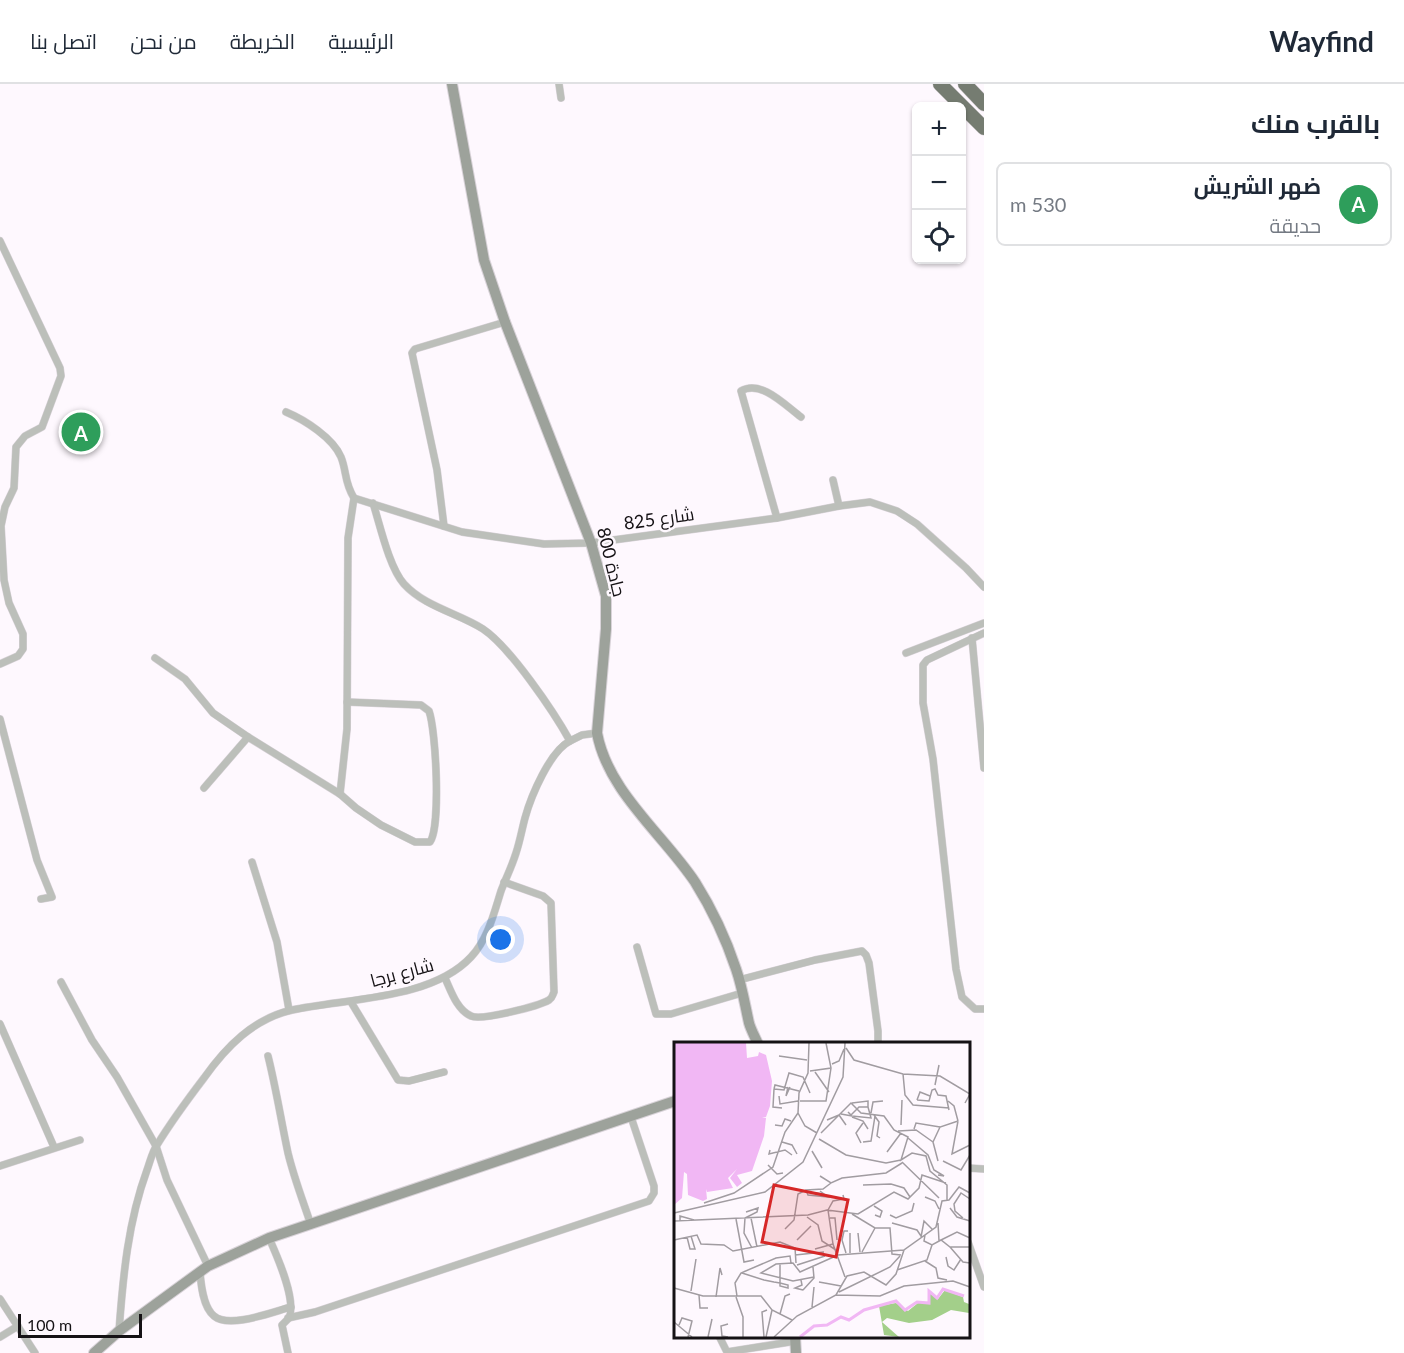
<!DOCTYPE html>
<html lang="ar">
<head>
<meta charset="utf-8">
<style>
	body { margin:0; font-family:Lato,Cairo,sans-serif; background:#f6f6f7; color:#1f2937; direction:rtl }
	.controls { position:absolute; right:18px; top:18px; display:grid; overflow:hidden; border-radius:9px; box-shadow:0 2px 4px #0004 }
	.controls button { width:54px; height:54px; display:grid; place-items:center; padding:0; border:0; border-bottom:2px solid #e0e1e3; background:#fff; color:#1f2937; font:30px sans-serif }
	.scale { position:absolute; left:18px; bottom:15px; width:124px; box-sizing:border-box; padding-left:6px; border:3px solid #151215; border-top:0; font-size:16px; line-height:21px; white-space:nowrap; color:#151215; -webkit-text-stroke:4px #fef8fe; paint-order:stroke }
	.you { position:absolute; left:501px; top:856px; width:21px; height:21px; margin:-15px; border:4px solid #fff; border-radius:50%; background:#1a73e8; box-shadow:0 0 0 9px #1a73e833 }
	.badge { display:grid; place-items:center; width:39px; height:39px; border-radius:50%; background:#1a73e8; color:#fff; font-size:20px; font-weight:700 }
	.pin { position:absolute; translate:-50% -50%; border:3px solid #fff; box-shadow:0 2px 6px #0006 }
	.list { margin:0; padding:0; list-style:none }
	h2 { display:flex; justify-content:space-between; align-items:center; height:78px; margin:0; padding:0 24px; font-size:26px }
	h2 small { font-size:20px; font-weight:400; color:#747a83 }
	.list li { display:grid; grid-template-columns:39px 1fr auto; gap:18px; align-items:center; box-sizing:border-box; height:84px; margin:0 12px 12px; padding:0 12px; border:2px solid #e0e1e3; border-radius:9px }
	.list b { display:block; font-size:22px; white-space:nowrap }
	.list p { margin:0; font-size:20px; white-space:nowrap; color:#747a83 }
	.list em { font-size:20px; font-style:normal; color:#747a83 }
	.icon { flex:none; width:33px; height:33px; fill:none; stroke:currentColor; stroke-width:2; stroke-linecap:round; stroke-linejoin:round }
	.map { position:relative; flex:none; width:984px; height:1269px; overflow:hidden; direction:ltr }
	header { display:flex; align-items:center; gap:36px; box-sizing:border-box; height:84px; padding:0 30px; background:#fff; border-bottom:2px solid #e0e1e3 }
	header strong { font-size:28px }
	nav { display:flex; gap:33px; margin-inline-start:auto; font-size:21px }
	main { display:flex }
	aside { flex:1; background:#fff }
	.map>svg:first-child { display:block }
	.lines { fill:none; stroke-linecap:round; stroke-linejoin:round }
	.minor-casing { stroke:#d9d3d9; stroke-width:8 }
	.secondary-casing { stroke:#d9d3d9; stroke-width:12 }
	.motorway-casing { stroke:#d9d3d9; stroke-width:15 }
	.minor { stroke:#bcbfba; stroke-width:7 }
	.secondary { stroke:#9da29b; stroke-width:10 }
	.motorway { stroke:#757c71; stroke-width:14 }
	.labels { text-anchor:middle; stroke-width:5; stroke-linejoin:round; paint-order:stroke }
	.street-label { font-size:18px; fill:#151215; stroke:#fef8fe }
	.inset-river { fill:none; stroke:#f1b7f4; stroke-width:3 }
	.inset-road { fill:none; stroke:#a19ca1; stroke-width:1.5 }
	.view { fill:#d62828; fill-opacity:0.15; stroke:#d62828; stroke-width:3 }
	.inset-edge { fill:none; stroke:#151215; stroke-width:3 }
</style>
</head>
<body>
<header>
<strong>Wayfind</strong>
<nav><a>الرئيسية</a><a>الخريطة</a><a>من نحن</a><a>اتصل بنا</a></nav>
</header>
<main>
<aside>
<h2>بالقرب منك<small></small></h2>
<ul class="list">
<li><span class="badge" style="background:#2e9e5b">A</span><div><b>ضهر الشريش</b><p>حديقة</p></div><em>530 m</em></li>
</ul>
</aside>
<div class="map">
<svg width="984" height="1269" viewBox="0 0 984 1269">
	<rect width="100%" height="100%" fill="#fef8fe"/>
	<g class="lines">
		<!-- minor casing -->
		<g class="minor-casing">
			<g id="minor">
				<path d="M 559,0 L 561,14"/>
				<path d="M 0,157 L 60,284 L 61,292 L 42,343 L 25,352 L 16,363 L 14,404 L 5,423 L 1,442 L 4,496 L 9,519 L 23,550 L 23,565 L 18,572 L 0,580"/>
				<path d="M 286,328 C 305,336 333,354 341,373 C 347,388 344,398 354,414 L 462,448 L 544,460 L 591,459 L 777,434 L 839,422 L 870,418 L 897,427 L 917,440 L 966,484 L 984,503"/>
				<path d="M 833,396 L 839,422"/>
				<path d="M 373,419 C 380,441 389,483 404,500 C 425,523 458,529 483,545 C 510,563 554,628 570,657 L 582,651 L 597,649"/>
				<path d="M 777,434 L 741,307 C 761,295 786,322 801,333"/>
				<path d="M 444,442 L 437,386 L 412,269 L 415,265 L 505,238"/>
				<path d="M 984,549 L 927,576 L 923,581 L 923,619 L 933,675 L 956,885 L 962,913 L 975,925 L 984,925"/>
				<path d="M 972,554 L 984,684"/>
				<path d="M 906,569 L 984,539"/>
				<path d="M 155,574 L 185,595 L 213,629 L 248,653 L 340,710 L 356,724 L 381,741 L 415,758 L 430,758 C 441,743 436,646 429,627 L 421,621 L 347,618"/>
				<path d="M 0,635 L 37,776 L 52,813 L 41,815"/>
				<path d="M 204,704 L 248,653"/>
				<path d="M 340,710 L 347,645 L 348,454 L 354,414"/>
				<path d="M 252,778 L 277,858 L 289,926"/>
				<path d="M 637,863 L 656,930 L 671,930 L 742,909"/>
				<path d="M 445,894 C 451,907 457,926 471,932 C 481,937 539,922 549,916 C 553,913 552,912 554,908 L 551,819 L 543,812 L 504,798"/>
				<path d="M 739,896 L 815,876 L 862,867 L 866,871 L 869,879 L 878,947 L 878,960"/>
				<path d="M 61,898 L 92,956 L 117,993 L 156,1062 L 167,1096 L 208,1182"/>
				<path d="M 351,918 L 398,996 L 409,997 L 444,988"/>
				<path d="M 0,940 L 54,1063"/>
				<path d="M 268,972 C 276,1004 281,1036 288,1069 C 294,1094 303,1117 311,1141"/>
				<path d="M 0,1082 L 80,1056"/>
				<path d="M 968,1084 L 984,1085"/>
				<path d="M 269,1154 C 277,1172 297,1216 289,1234 C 288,1235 283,1240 282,1241 L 288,1269"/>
				<path d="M 968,1158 L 984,1203"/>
				<path d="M 200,1188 C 201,1201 203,1223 214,1232 C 229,1245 272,1228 291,1223"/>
				<path d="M 0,1215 L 35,1269"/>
				<path d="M 288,1234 L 315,1228 L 649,1117 L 654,1109 L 654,1102 L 631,1033"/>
				<path d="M 119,1247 C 123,1192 128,1138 147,1086 C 150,1078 152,1068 157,1061 C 171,1038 188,1015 204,994 C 226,963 253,935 292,926 C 347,914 431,916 471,873 C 488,855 494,829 501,807 C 506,794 512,782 516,769 C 520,757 522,745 525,734 C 531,712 550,667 570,657"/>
				<path d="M 719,1252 L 727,1268 L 796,1257"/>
				<path d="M 0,1253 L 18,1242"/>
			</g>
		</g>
		<!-- secondary casing -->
		<g class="secondary-casing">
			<g id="secondary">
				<path d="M 452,0 L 484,176 L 505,238 L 591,459 L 606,512 L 606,545 L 597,649 C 608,708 663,750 695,798 C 712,825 726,855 736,885 C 742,902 745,921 749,939 C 751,946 755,953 758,960"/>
				<path d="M 795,1252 L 796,1269"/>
				<path d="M 94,1269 L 119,1247 L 208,1182 L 269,1154 L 675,1017"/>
			</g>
		</g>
		<!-- motorway casing -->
		<g class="motorway-casing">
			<g id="motorway">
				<path d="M 940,0 L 984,44"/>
				<path d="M 965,0 L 984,20"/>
			</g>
		</g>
		<!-- minor -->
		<use href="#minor" class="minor"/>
		<!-- secondary -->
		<use href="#secondary" class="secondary"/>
		<!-- motorway -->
		<use href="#motorway" class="motorway"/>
	</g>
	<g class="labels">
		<!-- street labels -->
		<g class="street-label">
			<text transform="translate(659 435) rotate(-8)" y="6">شارع 825</text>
			<text transform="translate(611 478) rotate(76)" y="6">جادة 800</text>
			<text transform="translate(402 889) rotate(-15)" y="6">شارع برجا</text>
		</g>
	</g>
	<!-- overview -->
	<g transform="translate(674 958)">
		<rect width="296" height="296" fill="#fef8fe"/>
		<path d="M 271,248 L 289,255 L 290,260 L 295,262 L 295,271 L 277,268 L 258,278 L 235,281 L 213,276 L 208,280 L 225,295 L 210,293 L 205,264 L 222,261 L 234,269 L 244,261 L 256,261 L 254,250 L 264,257 Z" fill="#a3cf8a"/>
		<path d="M 0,1 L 72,1 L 73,16 L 84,14 L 85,10 L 92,13 L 98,39 L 96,64 L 92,75 L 88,75 L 92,76 L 90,94 L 78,129 L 63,133 L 68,141 L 63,145 L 56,136 L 63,127 L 54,136 L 59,146 L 33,150 L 32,147 L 33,157 L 29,159 L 14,153 L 13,132 L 10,130 L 8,156 L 0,163 Z" fill="#f1b7f4"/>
		<path class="inset-river" d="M 126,295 L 140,284 L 153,283 L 167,275 L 175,278 L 190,268 L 222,259 L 231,268 L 243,260 L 255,261 L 255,249 L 263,256 L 269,247 L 290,254"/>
		<path class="inset-road" d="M 172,6 L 180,18 L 229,32 L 266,34 L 296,52 L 291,61M 105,14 L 133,18M 158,22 L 165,19 L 170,7M 136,29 L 157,26 L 152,1M 141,30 L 155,50M 229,32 L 231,53 L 239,63 L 275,66M 261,43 L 265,23M 114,45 L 112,54 L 116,45M 100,47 L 110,48 L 115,31 L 129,35 L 136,51M 100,47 L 101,43 L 125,49M 100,47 L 99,65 L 108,66M 105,54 L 106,62 L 124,59M 243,58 L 255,59 L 258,48 L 261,47 L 264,53 L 272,54 L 275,68M 243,58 L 246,50 L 256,54M 126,59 L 152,59 L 157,26M 274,59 L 280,64 L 284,79M 178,61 L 194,59 L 194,65M 124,71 L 131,84 L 143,91M 197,71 L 199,60 L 209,59M 167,72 L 178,74 L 197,76 L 194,65 L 185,65 L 177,73 L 174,70M 200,73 L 205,80 L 203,94 L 206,96M 178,75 L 189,79 L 194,87M 153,78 L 165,73 L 172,83M 284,79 L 278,112 L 296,103M 101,83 L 108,84 L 111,77 L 117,79M 227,83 L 228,58M 240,87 L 242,81 L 266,85M 224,89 L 242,88 L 259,100M 147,91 L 177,61 L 187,71 L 210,74 L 220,88 L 234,95 L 227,118 L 238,111 L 252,114 L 256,129 L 273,143 L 273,158M 234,96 L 254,113 L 260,128 L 270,134 L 264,133M 145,97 L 172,113 L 212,121 L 227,118M 108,100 L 118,103 L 123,112M 189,100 L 197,99 L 201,74M 259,100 L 266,85 L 284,79M 259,100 L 264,119M 187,101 L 182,91 L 189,81M 96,108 L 95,112 L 111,108 L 118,113M 138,109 L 148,126M 213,110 L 227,91M 269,119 L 287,128 L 296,113M 228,120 L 265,156M 94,123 L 103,132 L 109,131M 146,134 L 157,141 L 168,136 L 212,131 L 228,121M 189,143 L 217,142 L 230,146 L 236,155M 132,148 L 134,153 L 154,155 L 146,149M 132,150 L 150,152M 251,155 L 261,159 L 265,167M 30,161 L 60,151 L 99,125 L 111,90 L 124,71 L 125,51 L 134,31 L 135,1M 200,164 L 208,169 L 206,175 L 201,173M 276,166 L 283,175 L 296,179M 154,168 L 159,159 L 170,157 L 169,153M 154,168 L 159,202 L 171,235M 72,170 L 84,166 L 83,170 L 71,176 L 70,191 L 78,206M 0,171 L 91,150 L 129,120 L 169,35 L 171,1M 178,172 L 201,186 L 216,186 L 218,212 L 227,213M 216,173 L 222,176 L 238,169 L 240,161M 133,175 L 144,183 L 148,199 L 162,208M 77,176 L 83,205M 156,176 L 161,176 L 163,198M 289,176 L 281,169 L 280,162 L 287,151 L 296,157M 62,177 L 70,220 L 80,218M 0,179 L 134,173 L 153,168 L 184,172 L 220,150 L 234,157 L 245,146 L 248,133 L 272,141M 6,179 L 6,174 L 20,178M 218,181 L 243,188 L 247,194M 264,181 L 265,199M 111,187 L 120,178 L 124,152 L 132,148 L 149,147 L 157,141M 176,191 L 176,211M 184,191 L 186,210M 251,193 L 250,199 L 258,203 L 267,198 L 276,205 L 296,205M 13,195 L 16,207 L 21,207 L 17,194M 247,195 L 250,179 L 259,188M 0,198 L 23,193 L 27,202 L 50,203 L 59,209 L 106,200 L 121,206 L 122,221M 123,198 L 137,184M 267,198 L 283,190 L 296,196M 276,205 L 289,220 L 296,221M 141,207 L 159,202M 188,210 L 201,186M 172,211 L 168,198 L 170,189 L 174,189M 121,213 L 150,210M 164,213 L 230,208M 272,215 L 274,224 L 280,228 L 287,217M 251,219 L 262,226 L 264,236 L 273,238M 123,223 L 151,214M 223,228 L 253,218 L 258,203M 68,231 L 90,238 L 100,240 L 106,241 L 114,243 L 114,246 L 106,244 L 106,222M 140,235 L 119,239 L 87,231 L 102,222 L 119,221 L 126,230 L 164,213M 127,238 L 128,243 L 121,246 L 129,248M 145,240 L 167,244M 0,246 L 29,254 L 63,254 L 61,241 L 67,231 L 102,216 L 116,214 L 117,221M 129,248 L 140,236 L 139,225M 17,249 L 22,217M 165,250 L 216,225 L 226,214M 25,253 L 26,266 L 34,266M 162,253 L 206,254 L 230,244 L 279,239 L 296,245M 63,254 L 87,254 L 98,268 L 118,278M 42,255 L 46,226 L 48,233M 62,255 L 69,275 L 69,295M 138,265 L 140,245M 106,272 L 111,254 L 116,252M 0,280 L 18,295M 5,283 L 8,276 L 18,279 L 14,295M 34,295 L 38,277M 54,295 L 48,294 L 47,284 L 54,282M 90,295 L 88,270 L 93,268M 92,295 L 98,268M 100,295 L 123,274 L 162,253 L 173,234 L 190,230 L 212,243 L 222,232 L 230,208 L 262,185 L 268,159 L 275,158 L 285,145 L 296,151"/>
		<path class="view" d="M 100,143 L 174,158 L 162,215 L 88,200 Z"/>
		<rect width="296" height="296" class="inset-edge"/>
	</g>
</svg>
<div class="controls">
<button>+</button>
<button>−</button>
<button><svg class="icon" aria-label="locate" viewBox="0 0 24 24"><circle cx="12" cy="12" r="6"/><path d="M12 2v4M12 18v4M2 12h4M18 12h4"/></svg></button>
</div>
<div class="scale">100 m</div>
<div class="you"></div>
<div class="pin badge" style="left:81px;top:348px;background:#2e9e5b">A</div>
</div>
</main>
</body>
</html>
